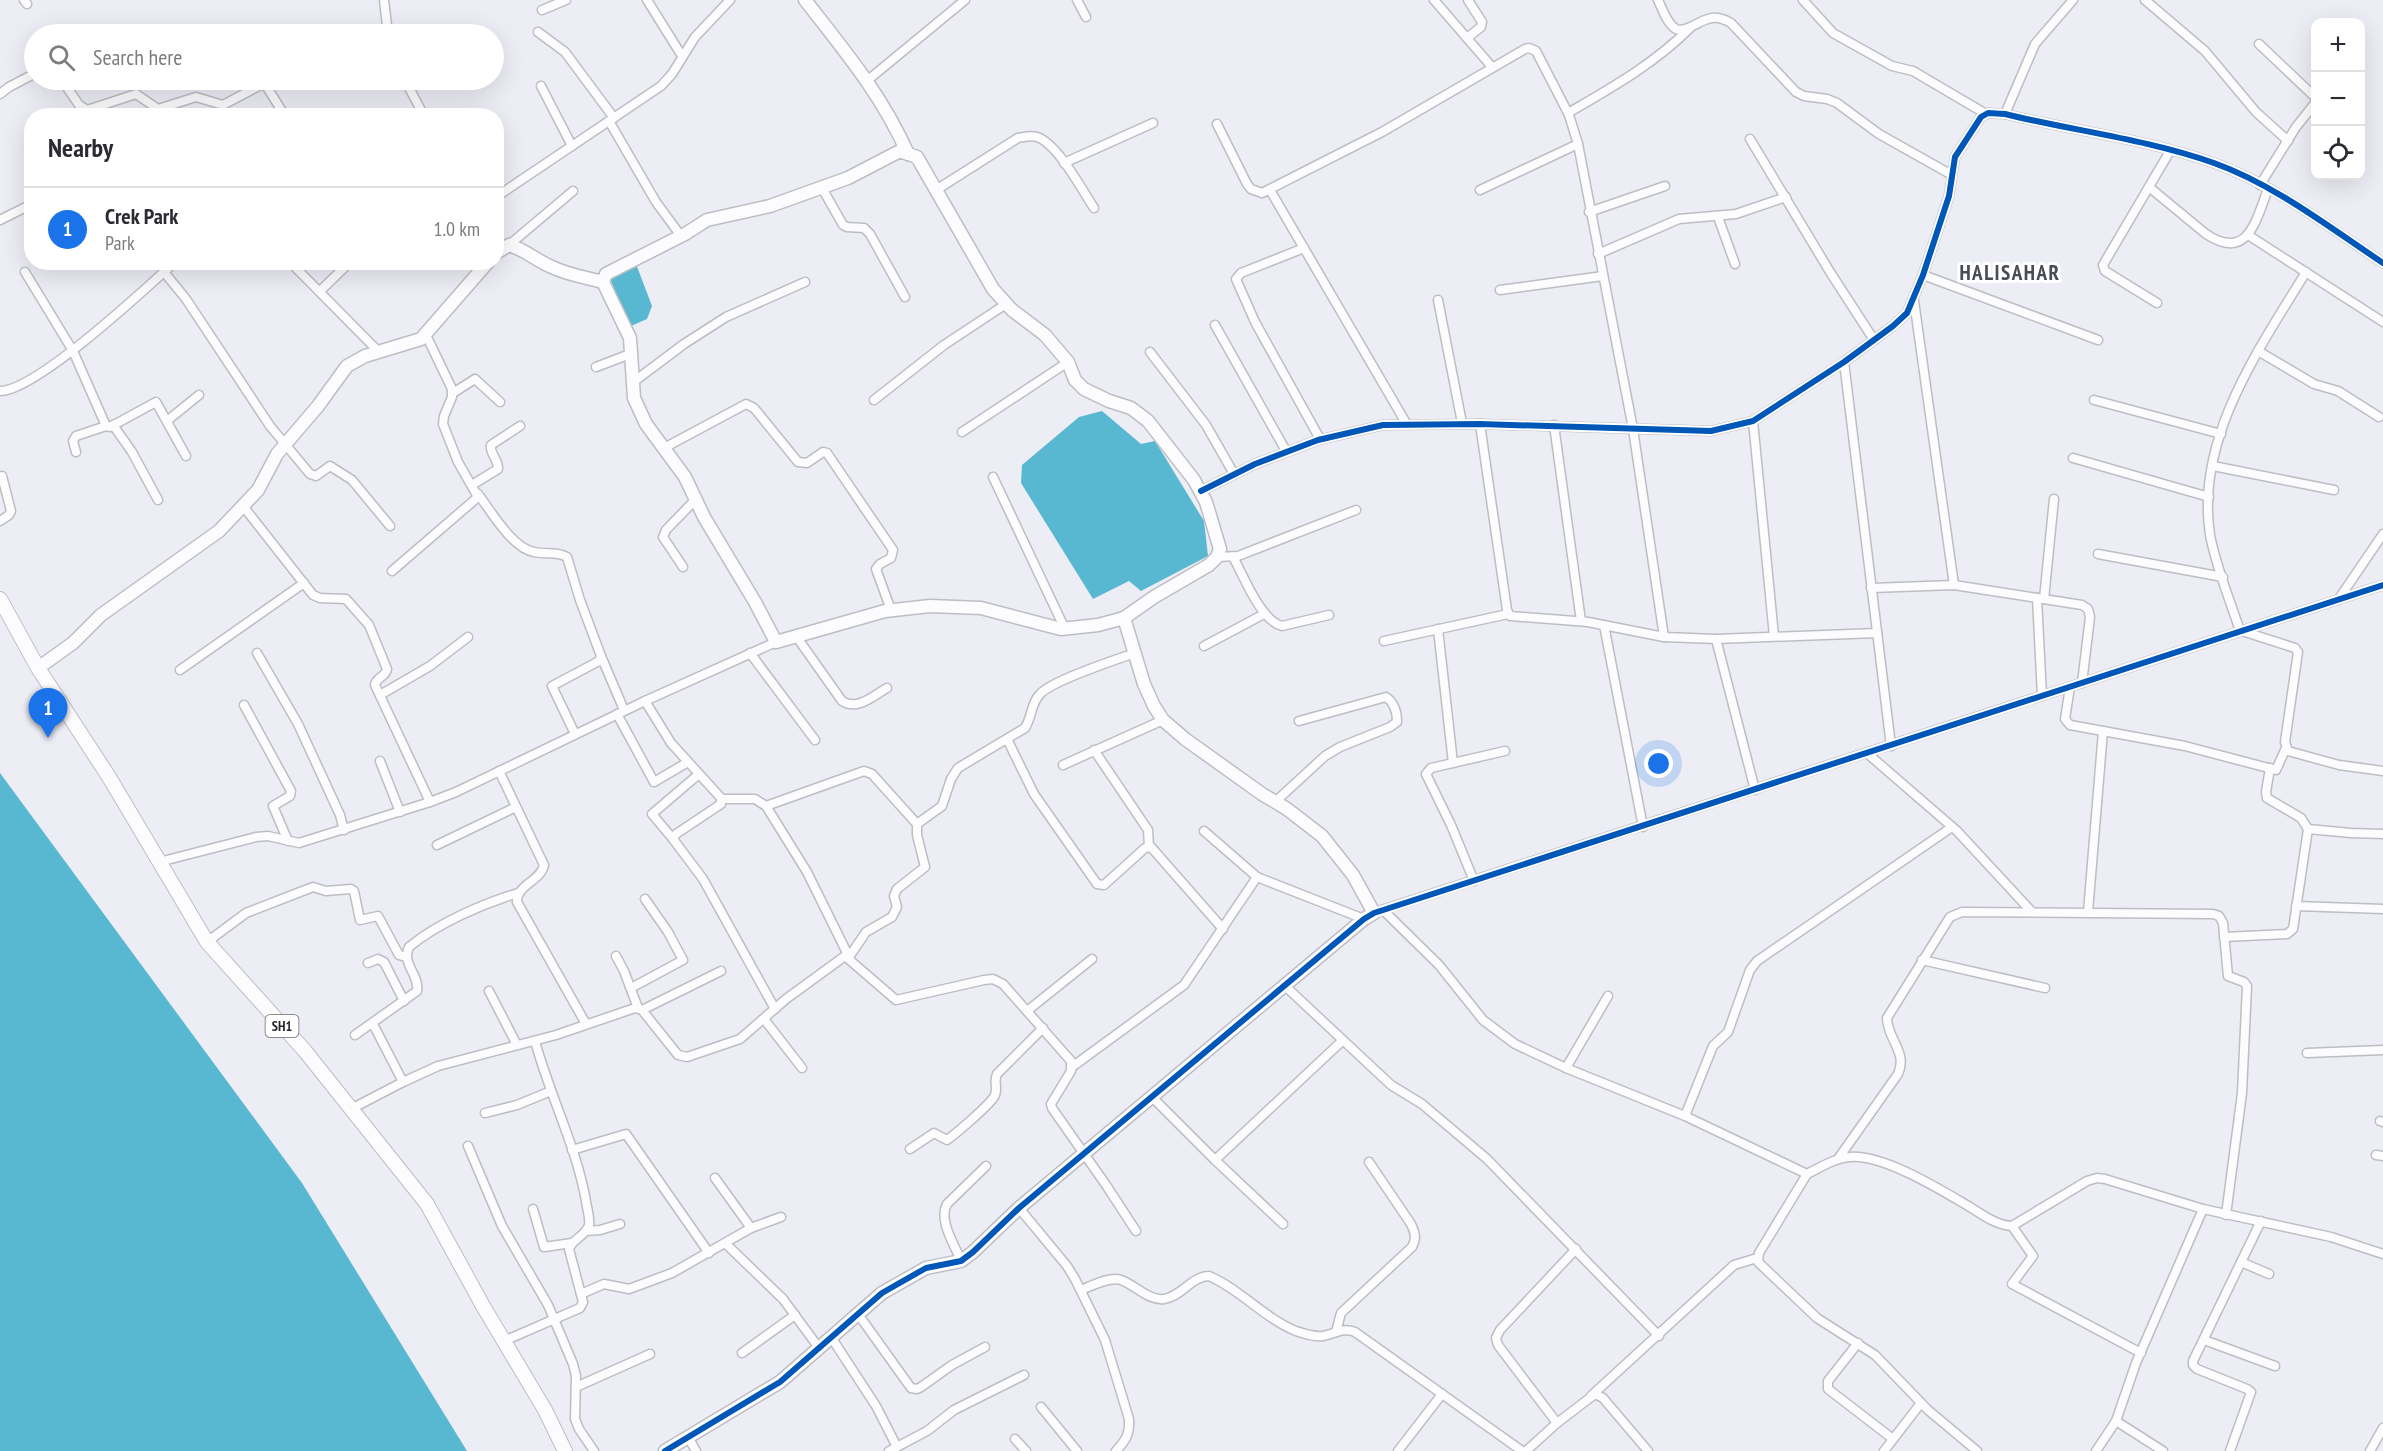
<!DOCTYPE html>
<html lang="en">
<head>
<meta charset="utf-8">
<style>
	body { margin:0; font-family:"PT Sans Narrow",sans-serif; background:#f7f7f7; color:#2b2b33 }
	.controls { position:absolute; right:18px; top:18px; display:grid; overflow:hidden; border-radius:12px; box-shadow:0 6px 24px #0002 }
	.controls button { width:54px; height:54px; display:grid; place-items:center; padding:0; border:0; border-bottom:2px solid #e1e1e2; background:#fff; color:#2b2b33; font:30px sans-serif }
	.you { position:absolute; left:1659px; top:764px; width:21px; height:21px; margin:-15px; border:4px solid #fff; border-radius:50%; background:#1a73e8; box-shadow:0 0 0 9px #1a73e833 }
	.badge { display:grid; place-items:center; width:39px; height:39px; border-radius:50%; background:#1a73e8; color:#fff; font-size:20px; font-weight:700 }
	.pin { position:absolute; translate:-50% -50px; filter:drop-shadow(0 2px 3px #0008) }
	.pin::after { content:''; position:absolute; top:32px; width:21px; height:18px; background:inherit; clip-path:polygon(0 0,100% 0,50% 100%) }
	.list { margin:0; padding:0; list-style:none }
	h2 { display:flex; justify-content:space-between; align-items:center; height:78px; margin:0; padding:0 24px; font-size:26px }
	h2 small { font-size:20px; font-weight:400; color:#7c7c81 }
	.list li { display:grid; grid-template-columns:39px 1fr auto; gap:18px; align-items:center; box-sizing:border-box; height:84px; padding:0 24px; border-top:2px solid #e1e1e2 }
	.list b { display:block; font-size:22px; white-space:nowrap }
	.list p { margin:0; font-size:20px; white-space:nowrap; color:#7c7c81 }
	.list em { font-size:20px; font-style:normal; color:#7c7c81 }
	.icon { flex:none; width:33px; height:33px; fill:none; stroke:currentColor; stroke-width:2; stroke-linecap:round; stroke-linejoin:round }
	.map { position:relative; flex:none; width:2383px; height:1451px; overflow:hidden }
	.search { position:absolute; background:#fff; box-shadow:0 6px 24px #0002; left:24px; top:24px; width:480px; height:66px; display:flex; align-items:center; gap:15px; box-sizing:border-box; padding:0 21px; border-radius:33px; color:#7c7c81; font-size:22px }
	.panel { position:absolute; background:#fff; box-shadow:0 6px 24px #0002; left:24px; top:108px; width:480px; height:162px; border-radius:24px }
	.map>svg:first-child { display:block }
	.water { fill:#59b8d1 }
	.lines { fill:none; stroke-linecap:round; stroke-linejoin:round }
	.street-casing { stroke:#bdbec4; stroke-width:11 }
	.secondary-casing { stroke:#bdbec4; stroke-width:15 }
	.primary-casing { stroke:#bdbec4; stroke-width:16 }
	.street { stroke:#fcfcfe; stroke-width:8 }
	.secondary { stroke:#fcfcfe; stroke-width:12 }
	.primary { stroke:#fcfcfe; stroke-width:14 }
	.cycleway-casing { stroke:#fff; stroke-width:10 }
	.cycleway { stroke:#0057b8; stroke-width:6 }
	.labels { text-anchor:middle; stroke-width:6; stroke-linejoin:round; paint-order:stroke }
	.shield { fill:#fff; stroke:#67686b; stroke-width:1.5 }
	.shield-label { font-size:14px; font-weight:bold; fill:#26272c }
	.district-label { font-size:21px; font-weight:bold; letter-spacing:1.5px; fill:#494b56; stroke:#fff }
</style>
</head>
<body>
<div class="map">
<svg width="2383" height="1451" viewBox="0 0 2383 1451">
	<rect width="100%" height="100%" fill="#ecedf5"/>
	<!-- water -->
	<g class="water">
		<path d="M 636,264 L 652,306 L 647,319 L 631,326 L 609,277 Z"/>
		<path d="M 1102,411 L 1141,444 L 1155,441 L 1204,521 L 1208,556 L 1141,591 L 1129,581 L 1093,599 L 1021,483 L 1022,465 L 1079,417 Z"/>
		<path d="M 0,773 L 302,1183 L 467,1451 L 0,1451 Z"/>
	</g>
	<g class="lines">
		<!-- street casing -->
		<g class="street-casing">
			<g id="street">
				<path d="M 24,0 L 27,4"/>
				<path d="M 384,0 L 388,34"/>
				<path d="M 647,0 L 682,56"/>
				<path d="M 1077,0 L 1086,17"/>
				<path d="M 1434,0 L 1492,67"/>
				<path d="M 1658,0 C 1662,8 1667,24 1676,29 C 1685,33 1699,21 1708,19 C 1716,16 1724,19 1731,23 L 1796,92 L 1804,96 L 1827,99 L 1837,103 L 1879,134 L 1952,175"/>
				<path d="M 1803,0 L 1833,33 L 1892,66 L 1913,71 L 1986,114"/>
				<path d="M 2145,0 L 2205,51 L 2256,112 L 2288,141"/>
				<path d="M 542,10 L 566,0"/>
				<path d="M 538,32 L 565,52 L 614,118"/>
				<path d="M 1467,38 L 1481,27 L 1482,22 L 1468,0"/>
				<path d="M 2259,44 L 2316,98"/>
				<path d="M 62,80 L 79,105 L 87,110 L 136,94 L 158,109 L 196,97 L 223,105 L 270,80"/>
				<path d="M 405,80 L 424,116"/>
				<path d="M 868,80 L 965,0"/>
				<path d="M 265,84 L 285,116"/>
				<path d="M 541,86 L 572,146"/>
				<path d="M 0,94 L 9,87 L 34,74"/>
				<path d="M 1568,113 C 1611,88 1654,64 1690,28"/>
				<path d="M 2005,114 L 2035,44 L 2073,0"/>
				<path d="M 609,121 L 656,202 L 681,236"/>
				<path d="M 1217,124 L 1247,184 L 1251,189 L 1262,193 L 1382,132 L 1525,49 L 1529,48 L 1536,51 L 1569,115 L 1578,144 L 1633,429 L 1664,637"/>
				<path d="M 1750,139 L 1830,272 L 1874,340"/>
				<path d="M 1064,163 L 1153,123"/>
				<path d="M 2260,185 L 2296,127 L 2316,102"/>
				<path d="M 2149,187 L 2206,234 C 2248,262 2256,220 2268,189"/>
				<path d="M 822,188 L 843,225 L 847,227 L 864,228 L 870,234 L 905,297"/>
				<path d="M 936,190 L 1018,138 C 1024,137 1031,135 1037,137 C 1058,144 1082,190 1094,208"/>
				<path d="M 1270,190 L 1406,423"/>
				<path d="M 1480,190 L 1578,144"/>
				<path d="M 496,197 L 661,86 L 672,74 L 695,37 L 730,0"/>
				<path d="M 1589,212 L 1665,186"/>
				<path d="M 1718,217 L 1735,264"/>
				<path d="M 0,220 L 32,204"/>
				<path d="M 2248,235 L 2383,322"/>
				<path d="M 509,245 L 573,191"/>
				<path d="M 1304,248 L 1241,273 L 1236,279 L 1255,322 L 1320,439"/>
				<path d="M 1598,254 L 1679,219 L 1736,214 L 1786,197"/>
				<path d="M 290,262 L 379,352"/>
				<path d="M 25,272 L 73,351 L 106,426 L 110,427 L 156,402 L 186,456"/>
				<path d="M 164,272 L 186,299 L 270,426 L 310,474 L 316,476 L 330,466 L 352,480 L 390,526"/>
				<path d="M 1923,275 L 2098,340"/>
				<path d="M 1500,290 L 1603,276"/>
				<path d="M 320,291 L 350,262"/>
				<path d="M 1438,300 L 1462,423"/>
				<path d="M 1914,301 L 1954,585"/>
				<path d="M 2157,303 L 2105,271 L 2103,265 L 2170,151"/>
				<path d="M 1215,325 L 1286,451"/>
				<path d="M 2258,351 L 2314,384 L 2338,391 L 2379,417"/>
				<path d="M 1150,352 L 1206,425 L 1234,474"/>
				<path d="M 1844,362 L 1891,746"/>
				<path d="M 596,367 L 630,354"/>
				<path d="M 632,383 L 684,344 L 726,317 L 805,282"/>
				<path d="M 0,391 C 36,391 144,290 175,262"/>
				<path d="M 453,393 L 475,379 L 500,402"/>
				<path d="M 874,400 L 944,345 L 1006,304"/>
				<path d="M 2094,400 L 2221,434"/>
				<path d="M 168,420 L 199,395"/>
				<path d="M 1753,421 L 1774,636"/>
				<path d="M 1480,424 L 1507,610 L 1510,616 L 1588,622 L 1664,637 L 1716,639 L 1877,633"/>
				<path d="M 113,425 L 132,452 L 158,500"/>
				<path d="M 1554,425 L 1581,621"/>
				<path d="M 962,432 L 1068,362"/>
				<path d="M 664,448 L 746,404 L 754,408 L 798,462 L 807,463 L 823,452 L 827,453 L 893,550 L 891,558 L 880,564 L 876,569 L 891,610"/>
				<path d="M 76,452 L 73,441 L 76,436 L 106,426"/>
				<path d="M 2073,458 L 2209,497"/>
				<path d="M 2213,466 L 2334,490"/>
				<path d="M 993,477 L 1065,629"/>
				<path d="M 472,485 L 498,469 C 499,460 489,453 491,445 L 520,426"/>
				<path d="M 1201,491 L 1255,464 L 1318,440 L 1383,425 L 1480,424 L 1711,431 L 1753,421 L 1844,362 L 1893,326 L 1907,313 L 1923,275 L 1949,196 L 1955,157 L 1981,117 L 1988,113 L 2005,114 C 2074,131 2146,139 2214,163 C 2275,185 2329,227 2383,263"/>
				<path d="M 478,494 C 491,511 512,548 534,552 C 546,555 556,551 567,557 L 580,600 L 601,656 L 599,661 L 552,686 L 575,734"/>
				<path d="M 243,506 L 313,595 L 320,598 L 346,599 L 369,625 L 387,669 C 386,677 376,677 375,685 L 430,802"/>
				<path d="M 0,521 L 9,515 L 11,511 L 2,476"/>
				<path d="M 2098,554 L 2223,577"/>
				<path d="M 1217,557 L 1238,556 L 1356,510"/>
				<path d="M 1233,557 C 1244,576 1260,620 1282,626 L 1329,615"/>
				<path d="M 683,567 L 663,537 L 666,530 L 695,500"/>
				<path d="M 392,571 L 478,497 L 458,462 L 443,424 L 444,416 L 452,397 L 452,389 L 425,333"/>
				<path d="M 1871,588 L 1954,585 L 2082,605 L 2088,609 L 2090,617 L 2082,683"/>
				<path d="M 2037,598 L 2042,696"/>
				<path d="M 2044,599 L 2054,499"/>
				<path d="M 2338,600 L 2383,534"/>
				<path d="M 1604,625 L 1643,827"/>
				<path d="M 1438,629 L 1453,763"/>
				<path d="M 2240,631 C 2230,600 2216,567 2210,535 C 2195,439 2259,349 2306,272"/>
				<path d="M 2242,631 L 2295,648 L 2298,652 L 2285,742 L 2288,751 L 2339,765 L 2383,771"/>
				<path d="M 796,636 L 842,701 C 857,711 873,696 887,688"/>
				<path d="M 1716,639 L 1755,790"/>
				<path d="M 1384,641 L 1508,614"/>
				<path d="M 1204,646 L 1264,614"/>
				<path d="M 257,653 L 298,724 L 340,815 L 344,830"/>
				<path d="M 750,653 L 815,740"/>
				<path d="M 601,656 L 624,710"/>
				<path d="M 180,670 L 304,583"/>
				<path d="M 2070,687 L 2065,719 L 2070,725 L 2185,746 L 2276,770 L 2286,748"/>
				<path d="M 380,695 L 430,666 L 468,637"/>
				<path d="M 645,701 L 671,743 L 721,798 L 721,804 L 676,834 L 673,839 L 703,879 L 775,1009"/>
				<path d="M 244,705 L 291,791 L 290,796 L 273,806 L 288,841"/>
				<path d="M 617,714 L 654,782 L 688,762"/>
				<path d="M 1007,739 L 1034,794 L 1097,884 L 1104,885 L 1145,848 L 1151,847 L 1223,929"/>
				<path d="M 1094,750 L 1148,830 L 1149,847"/>
				<path d="M 1868,754 L 1957,831 L 2032,912"/>
				<path d="M 380,761 L 400,812"/>
				<path d="M 1063,765 L 1163,720"/>
				<path d="M 499,771 L 544,865 C 541,881 516,885 517,902 L 586,1024"/>
				<path d="M 721,799 L 755,799 L 766,806 L 807,872 L 849,957"/>
				<path d="M 1275,802 L 1325,756 L 1340,747 L 1390,727 L 1397,722 C 1397,712 1395,703 1386,697 L 1299,721"/>
				<path d="M 766,806 L 864,771 L 872,774 L 917,824"/>
				<path d="M 2308,829 L 2351,833 L 2383,834"/>
				<path d="M 1204,831 L 1257,877 L 1364,919"/>
				<path d="M 673,839 L 652,814 L 699,774"/>
				<path d="M 437,845 L 516,807"/>
				<path d="M 159,862 L 256,837 L 268,836 L 299,843 L 430,802 L 456,792 L 645,701 L 776,642"/>
				<path d="M 1474,881 L 1451,825 L 1426,774 L 1431,768 L 1505,751"/>
				<path d="M 2296,906 L 2383,909"/>
				<path d="M 1383,910 L 1439,965 L 1483,1020 L 1515,1044 L 1566,1068 L 1685,1116 L 1807,1174 C 1821,1167 1835,1158 1850,1157 C 1883,1154 1941,1190 1970,1207 C 1983,1215 1996,1225 2012,1226 L 2087,1181 L 2097,1178 L 2105,1179 L 2203,1209 L 2331,1237 L 2383,1254"/>
				<path d="M 1379,911 L 2383,585"/>
				<path d="M 2088,912 L 2103,731"/>
				<path d="M 2224,937 L 2287,934 L 2293,929 L 2308,829 L 2301,818 L 2267,798 L 2266,792 L 2270,768"/>
				<path d="M 207,942 L 246,913 L 313,887 L 326,891 L 351,889 L 354,891 L 360,920 L 378,916 L 399,955 L 406,957"/>
				<path d="M 616,956 L 624,971 L 638,1008"/>
				<path d="M 849,957 L 866,932 L 892,917 L 897,907 L 894,896 L 897,889 L 925,867 L 917,835 L 917,824 L 942,806 L 951,779 L 958,768 L 1025,728 C 1032,717 1031,703 1040,694 C 1053,680 1115,660 1135,653"/>
				<path d="M 1922,960 L 2045,988"/>
				<path d="M 368,963 L 378,959 L 384,962 L 404,1001"/>
				<path d="M 1284,985 L 1391,1085 L 1422,1104 L 1487,1159 L 1659,1336"/>
				<path d="M 631,988 L 683,960 L 668,932 L 645,899"/>
				<path d="M 489,991 L 517,1045"/>
				<path d="M 642,1010 L 721,971"/>
				<path d="M 1027,1011 L 1092,959"/>
				<path d="M 764,1019 L 802,1068"/>
				<path d="M 373,1024 L 403,1082"/>
				<path d="M 355,1035 L 417,991 C 420,975 401,964 409,947 C 438,923 482,904 518,893"/>
				<path d="M 2307,1053 L 2383,1050"/>
				<path d="M 1072,1067 L 1184,985 L 1257,877"/>
				<path d="M 1566,1068 L 1608,996"/>
				<path d="M 1152,1097 L 1215,1160 L 1283,1224"/>
				<path d="M 351,1109 L 403,1082 L 438,1066 L 556,1035 L 635,1008 L 642,1010 L 678,1055 L 687,1057 L 740,1039 L 786,999 L 845,956 L 896,1000 L 984,980 L 993,979 L 1003,984 L 1071,1061 L 1071,1071 L 1051,1104 L 1052,1108 L 1106,1185 L 1136,1231"/>
				<path d="M 485,1113 L 517,1105 L 551,1091"/>
				<path d="M 1685,1116 L 1713,1046 L 1728,1032 L 1750,970 L 1757,961 L 1952,827"/>
				<path d="M 2380,1121 L 2383,1122"/>
				<path d="M 468,1146 L 502,1226 L 548,1305 L 573,1364 L 576,1376 L 575,1419 L 579,1429 L 594,1451"/>
				<path d="M 910,1149 L 934,1133 L 947,1140 C 958,1132 987,1107 994,1097 C 999,1090 993,1082 997,1074 L 1043,1028"/>
				<path d="M 572,1150 L 626,1134 L 709,1253"/>
				<path d="M 2376,1155 L 2383,1156"/>
				<path d="M 1838,1159 L 1898,1074 C 1908,1052 1887,1039 1887,1018 L 1950,917 L 1962,912 L 2213,914 L 2219,916 L 2223,923 L 2228,976 L 2244,982 L 2247,986 L 2242,1093 L 2226,1215"/>
				<path d="M 1215,1160 L 1342,1041"/>
				<path d="M 1807,1174 L 1759,1253 L 1758,1262 L 1817,1318 L 1875,1355 L 1928,1410 L 1977,1451"/>
				<path d="M 715,1178 L 751,1228"/>
				<path d="M 1019,1208 L 1067,1266 L 1075,1279 L 1105,1340 L 1129,1419 C 1130,1434 1126,1440 1116,1451"/>
				<path d="M 533,1209 L 544,1247 L 572,1243"/>
				<path d="M 2012,1226 L 2033,1256 L 2012,1284 L 2141,1353"/>
				<path d="M 586,1231 L 600,1230 L 620,1224"/>
				<path d="M 726,1244 L 783,1299 L 819,1348"/>
				<path d="M 961,1261 C 955,1245 938,1221 947,1204 L 986,1166"/>
				<path d="M 2241,1262 L 2269,1274"/>
				<path d="M 1081,1290 C 1091,1286 1110,1276 1121,1280 C 1135,1285 1149,1301 1164,1299 C 1181,1297 1192,1276 1209,1276 C 1240,1289 1264,1318 1296,1331 C 1305,1334 1314,1337 1323,1336 C 1335,1334 1343,1327 1355,1332 L 1522,1451"/>
				<path d="M 581,1294 L 604,1284 L 629,1289 L 672,1273 L 751,1228 L 781,1217"/>
				<path d="M 858,1314 L 911,1388 L 917,1389 L 921,1387 L 952,1365 L 985,1347"/>
				<path d="M 1336,1332 L 1341,1313 L 1412,1247 C 1417,1238 1415,1233 1411,1224 L 1369,1162"/>
				<path d="M 831,1337 L 876,1406 L 897,1447"/>
				<path d="M 2204,1340 L 2275,1366"/>
				<path d="M 504,1341 L 580,1308 L 583,1302 L 569,1249 C 572,1239 586,1236 589,1225 C 590,1220 588,1212 587,1207 C 578,1149 550,1097 535,1041"/>
				<path d="M 1858,1343 L 1828,1381 L 1828,1389 L 1893,1439"/>
				<path d="M 742,1353 L 795,1315"/>
				<path d="M 576,1387 L 650,1354"/>
				<path d="M 1591,1396 L 1734,1265 L 1757,1258"/>
				<path d="M 1041,1407 L 1077,1451"/>
				<path d="M 2116,1421 L 2163,1451"/>
				<path d="M 1557,1423 L 1498,1345 L 1496,1338 L 1500,1330 L 1576,1249"/>
				<path d="M 688,1437 L 696,1451"/>
				<path d="M 1015,1439 L 1026,1451"/>
				<path d="M 889,1451 L 927,1431 L 954,1410 L 1024,1375"/>
				<path d="M 1398,1451 L 1442,1394"/>
				<path d="M 1526,1451 L 1557,1423 L 1595,1394 L 1603,1398 L 1648,1451"/>
				<path d="M 1884,1451 L 1921,1403"/>
				<path d="M 2096,1451 L 2116,1421 L 2136,1363 L 2203,1209"/>
				<path d="M 2230,1451 L 2251,1392 L 2247,1389 L 2197,1369 L 2193,1365 L 2193,1361 L 2261,1221"/>
				<path d="M 2370,1451 L 2383,1428"/>
			</g>
		</g>
		<!-- secondary casing -->
		<g class="secondary-casing">
			<g id="secondary">
				<path d="M 805,0 C 844,50 882,95 908,154"/>
				<path d="M 496,253 L 509,245 C 524,249 537,261 552,267 C 568,275 585,277 603,282 L 630,338 L 634,398 L 646,424 L 685,477 L 704,517 L 755,602 L 776,642 L 885,611 L 930,606 L 981,608 L 1061,629 L 1098,625 L 1124,618"/>
				<path d="M 603,282 L 606,274 L 685,234 L 707,220 L 770,206 L 848,178 L 900,151 L 917,157 L 993,289 L 1012,310 L 1045,335 L 1068,362 L 1075,380 L 1084,389 L 1109,401 L 1131,408 L 1148,421 L 1194,480 L 1206,502 L 1220,549 L 1217,557 L 1209,565 L 1154,597 L 1124,618 L 1144,684 L 1154,706 L 1163,720 L 1185,739 L 1262,794 L 1287,809 L 1322,836 L 1353,875 L 1374,913 L 1364,919 L 1019,1208 L 973,1252 L 961,1261 L 926,1268 L 882,1293 L 780,1382 L 665,1451"/>
				<path d="M 38,668 L 73,643 L 101,615 L 219,531 L 258,490 L 277,454 L 318,406 L 347,366 L 365,356 L 421,339 L 488,262"/>
			</g>
		</g>
		<!-- primary casing -->
		<g class="primary-casing">
			<path id="primary" d="M 0,599 L 38,668 L 109,777 L 207,942 L 305,1051 L 427,1204 L 483,1306 L 545,1410 L 565,1451"/>
		</g>
		<!-- street -->
		<use href="#street" class="street"/>
		<!-- secondary -->
		<use href="#secondary" class="secondary"/>
		<!-- primary -->
		<use href="#primary" class="primary"/>
		<!-- cycleway casing -->
		<g class="cycleway-casing">
			<g id="cycleway">
				<path d="M 1201,491 L 1255,464 L 1318,440 L 1383,425 L 1480,424 L 1711,431 L 1753,421 L 1844,362 L 1893,326 L 1907,313 L 1923,275 L 1949,196 L 1955,157 L 1981,117 L 1988,113 L 2005,114 C 2074,131 2146,139 2214,163 C 2275,185 2329,227 2383,263"/>
				<path d="M 665,1451 L 780,1382 L 882,1293 L 926,1268 L 961,1261 L 973,1252 L 1019,1208 L 1364,919 L 1374,913 L 2383,585"/>
			</g>
		</g>
		<!-- cycleway -->
		<use href="#cycleway" class="cycleway"/>
	</g>
	<g class="labels">
		<!-- shield labels -->
		<rect class="shield" x="265.5" y="1015" width="33" height="22" rx="4.5"/>
		<g class="shield-label">
			<text x="282" y="1031">SH1</text>
		</g>
		<!-- district labels -->
		<g class="district-label">
			<text x="2010" y="280">HALISAHAR</text>
		</g>
	</g>
</svg>
<div class="controls">
<button>+</button>
<button>−</button>
<button><svg class="icon" aria-label="locate" viewBox="0 0 24 24"><circle cx="12" cy="12" r="6"/><path d="M12 2v4M12 18v4M2 12h4M18 12h4"/></svg></button>
</div>
<div class="you"></div>
<div class="pin badge" style="left:48px;top:738px">1</div>
<div class="search"><svg class="icon" aria-label="search" viewBox="0 0 24 24"><circle cx="10" cy="10" r="6"/><path d="M15 15l6 6"/></svg>Search here</div>
<section class="panel">
<h2>Nearby<small></small></h2>
<ul class="list">
<li><span class="badge">1</span><div><b>Crek Park</b><p>Park</p></div><em>1.0 km</em></li>
</ul>
</section>
</div>
</body>
</html>
